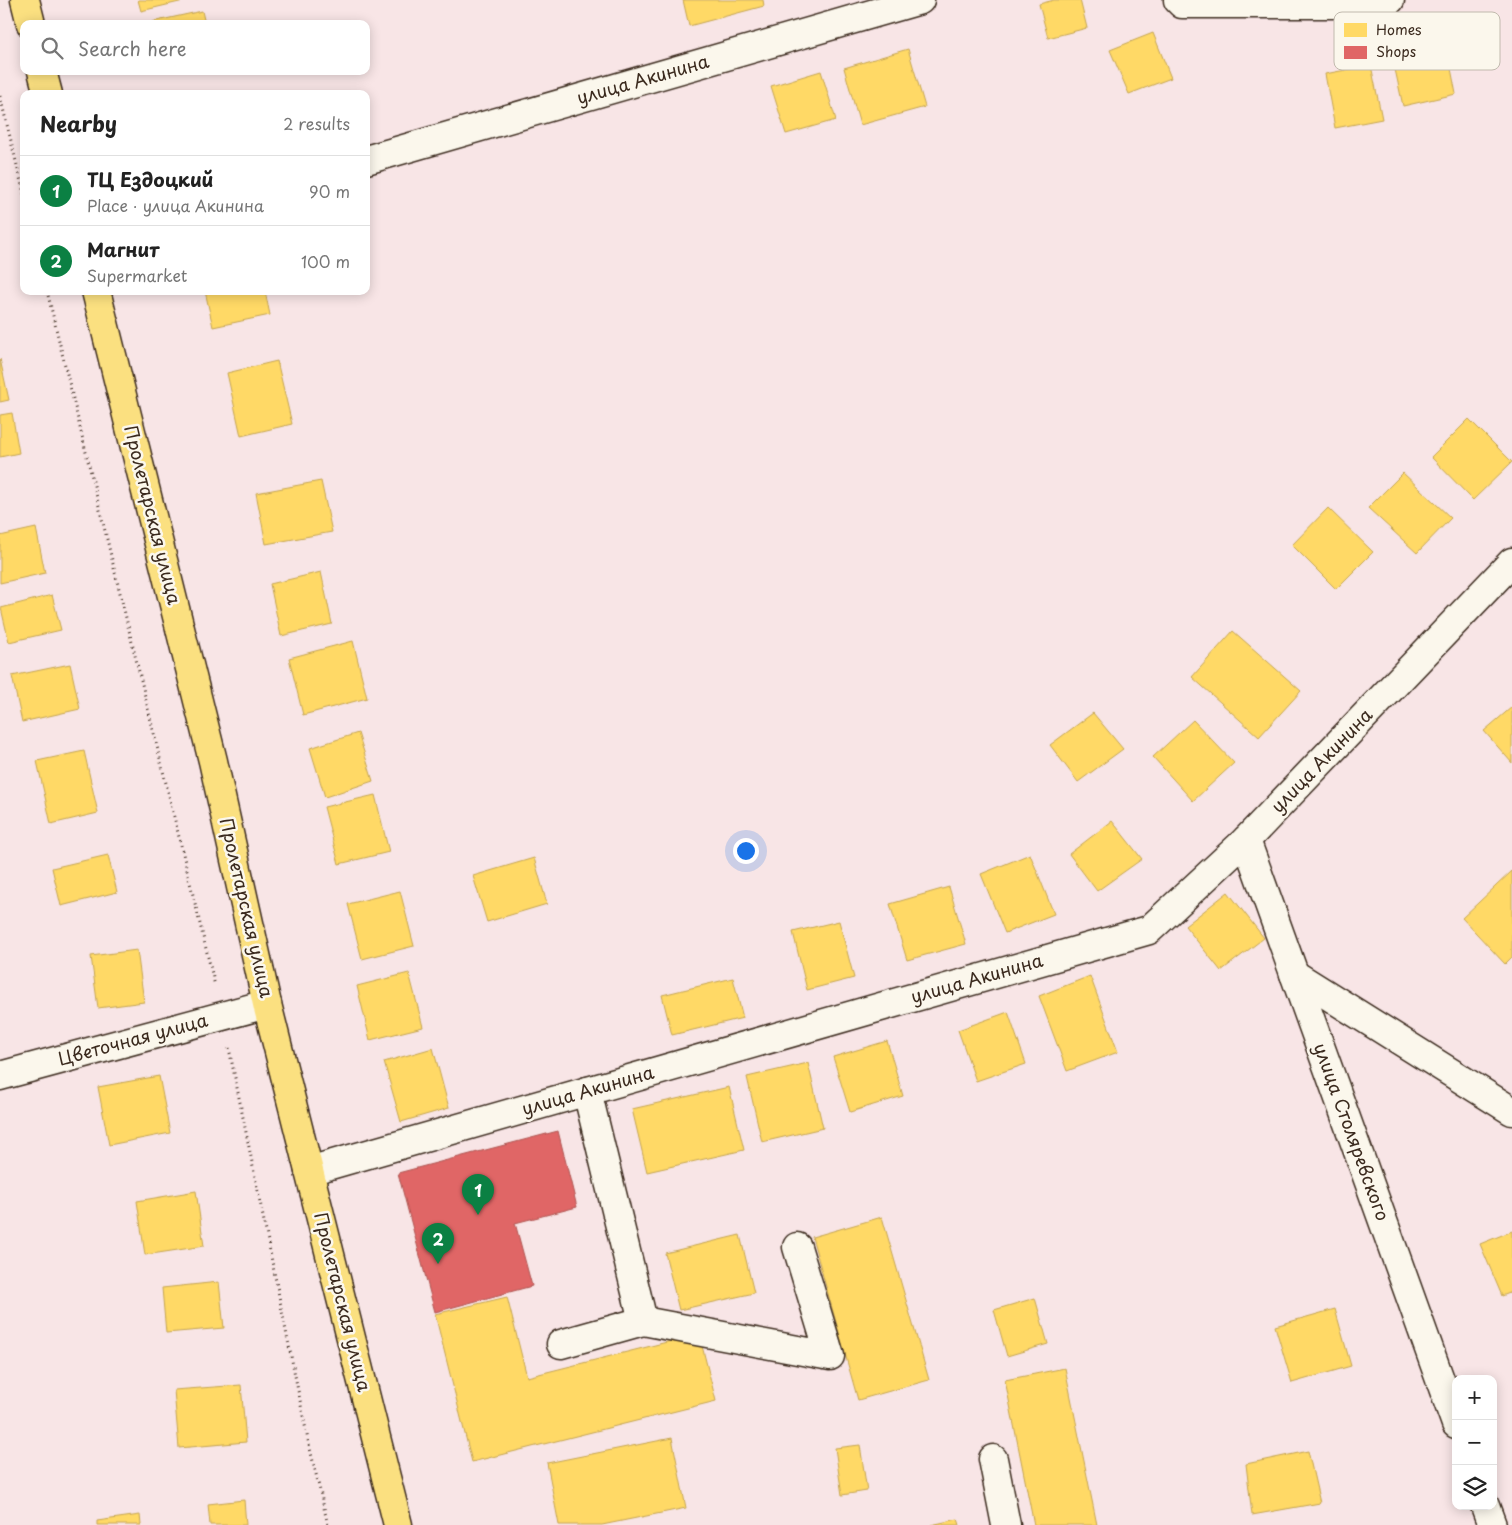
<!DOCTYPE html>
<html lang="en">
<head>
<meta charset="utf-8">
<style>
	body { margin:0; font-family:"Playpen Sans",sans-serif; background:#f2f2f2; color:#222 }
	.controls { position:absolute; right:15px; bottom:15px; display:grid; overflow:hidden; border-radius:10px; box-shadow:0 2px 12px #0003 }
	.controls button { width:45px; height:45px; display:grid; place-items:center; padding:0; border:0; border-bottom:1px solid #e0e0e0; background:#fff; color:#222; font:25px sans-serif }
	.you { position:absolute; left:745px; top:850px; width:18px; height:18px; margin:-12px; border:4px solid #fff; border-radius:50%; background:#1a73e8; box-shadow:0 0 0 8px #1a73e833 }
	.badge { display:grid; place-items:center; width:32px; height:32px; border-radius:50%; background:#0b8043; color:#fff; font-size:16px; font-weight:700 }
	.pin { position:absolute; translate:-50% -41px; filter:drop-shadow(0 1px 2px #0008) }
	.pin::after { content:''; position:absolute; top:26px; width:18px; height:15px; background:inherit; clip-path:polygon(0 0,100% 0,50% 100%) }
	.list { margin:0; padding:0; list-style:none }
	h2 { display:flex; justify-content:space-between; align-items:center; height:65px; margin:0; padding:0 20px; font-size:21px }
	h2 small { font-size:16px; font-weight:400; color:#767676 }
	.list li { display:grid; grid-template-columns:32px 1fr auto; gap:15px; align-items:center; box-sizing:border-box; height:70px; padding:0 20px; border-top:1px solid #e0e0e0 }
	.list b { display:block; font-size:19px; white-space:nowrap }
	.list p { margin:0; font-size:16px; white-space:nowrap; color:#767676 }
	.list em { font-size:16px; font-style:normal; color:#767676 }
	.icon { flex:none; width:28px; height:28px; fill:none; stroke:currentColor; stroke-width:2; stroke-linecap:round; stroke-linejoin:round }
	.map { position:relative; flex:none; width:1512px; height:1525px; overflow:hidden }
	.search { position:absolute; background:#fff; box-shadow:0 2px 12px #0003; left:20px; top:20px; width:350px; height:55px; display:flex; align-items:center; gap:12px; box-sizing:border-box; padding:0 18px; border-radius:10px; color:#767676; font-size:19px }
	.panel { position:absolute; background:#fff; box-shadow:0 2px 12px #0003; left:20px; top:90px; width:350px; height:205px; border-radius:10px }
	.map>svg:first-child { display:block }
	.homes { fill:#ffd966; stroke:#c4a450 }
	.shops { fill:#e06666; stroke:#ae5450 }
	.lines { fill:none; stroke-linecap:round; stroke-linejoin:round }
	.minor-casing { stroke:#3b2a1e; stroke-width:31 }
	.major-casing { stroke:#3b2a1e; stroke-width:31 }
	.path { stroke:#3b2a1e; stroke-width:3; stroke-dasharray:1 4; stroke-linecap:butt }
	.minor { stroke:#fbf7ec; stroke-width:28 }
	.major { stroke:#fbe080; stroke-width:28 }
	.labels { text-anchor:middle; stroke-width:5; stroke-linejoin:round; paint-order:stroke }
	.street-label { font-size:18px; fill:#3b2a1e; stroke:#fbf7ec }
	.key { fill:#fbf7ec; stroke:#c1baae; stroke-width:1 }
	.key-label { font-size:14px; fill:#3b2a1e }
</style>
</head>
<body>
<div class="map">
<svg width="1512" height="1525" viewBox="0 0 1512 1525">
	<rect width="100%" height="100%" fill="#f8e5e6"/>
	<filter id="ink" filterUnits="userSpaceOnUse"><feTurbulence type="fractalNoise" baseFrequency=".02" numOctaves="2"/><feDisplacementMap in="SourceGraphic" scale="10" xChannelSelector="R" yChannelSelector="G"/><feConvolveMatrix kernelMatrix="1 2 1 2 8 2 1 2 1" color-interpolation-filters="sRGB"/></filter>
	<g filter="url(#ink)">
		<!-- homes -->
		<g class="homes">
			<path d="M 138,0 L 188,0 L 141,11 Z"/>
			<path d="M 683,0 L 763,0 L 764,6 L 689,26 Z"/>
			<path d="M 1054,0 L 1080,0 L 1087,28 L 1048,38 L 1039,4 Z"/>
			<path d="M 202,11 L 205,24 L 152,24 L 152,22 Z"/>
			<path d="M 1153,33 L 1171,78 L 1129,94 L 1110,50 Z"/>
			<path d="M 1447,48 L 1456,94 L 1403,106 L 1393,60 Z"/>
			<path d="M 908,49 L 925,107 L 860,125 L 844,68 Z"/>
			<path d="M 1371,65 L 1382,119 L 1335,128 L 1325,74 Z"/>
			<path d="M 821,71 L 836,120 L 786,134 L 771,86 Z"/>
			<path d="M 205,291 L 265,291 L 270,315 L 213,327 Z"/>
			<path d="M 0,359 L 9,400 L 0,402 Z"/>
			<path d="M 277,361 L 292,424 L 241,436 L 227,373 Z"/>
			<path d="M 12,413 L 19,453 L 0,457 L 0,415 Z"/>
			<path d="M 1469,419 L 1512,462 L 1473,500 L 1431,457 Z"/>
			<path d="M 1403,473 L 1451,518 L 1417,553 L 1368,508 Z"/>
			<path d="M 321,481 L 332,532 L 266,544 L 256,493 Z"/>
			<path d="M 1328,508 L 1373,552 L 1336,589 L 1292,545 Z"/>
			<path d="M 36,528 L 45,573 L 0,583 L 0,536 Z"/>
			<path d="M 321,572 L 332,624 L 281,636 L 270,584 Z"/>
			<path d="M 52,595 L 61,630 L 9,642 L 1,608 Z"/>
			<path d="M 1233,631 L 1301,691 L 1259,737 L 1192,677 Z"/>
			<path d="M 353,641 L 367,698 L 303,715 L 289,658 Z"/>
			<path d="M 70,664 L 80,709 L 22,722 L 12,676 Z"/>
			<path d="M 1512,707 L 1512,763 L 1484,731 Z"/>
			<path d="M 1093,713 L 1123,749 L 1078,782 L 1050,745 Z"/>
			<path d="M 1193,720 L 1234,763 L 1193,801 L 1153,757 Z"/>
			<path d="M 358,733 L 373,781 L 325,797 L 310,748 Z"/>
			<path d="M 84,751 L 98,813 L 51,824 L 37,761 Z"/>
			<path d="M 375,795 L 389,852 L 339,864 L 324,807 Z"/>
			<path d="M 1112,821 L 1142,859 L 1097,891 L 1069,854 Z"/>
			<path d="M 1030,854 L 1054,914 L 1005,933 L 981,874 Z"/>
			<path d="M 108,855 L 117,892 L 61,906 L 52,868 Z"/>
			<path d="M 534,858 L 547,904 L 487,922 L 473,876 Z"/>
			<path d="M 1512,871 L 1512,957 L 1505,964 L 1462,918 Z"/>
			<path d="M 949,887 L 966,944 L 907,960 L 890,904 Z"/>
			<path d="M 400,891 L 414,946 L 362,959 L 348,904 Z"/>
			<path d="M 1228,892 L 1264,938 L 1221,971 L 1185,926 Z"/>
			<path d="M 839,921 L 854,978 L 807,990 L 793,932 Z"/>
			<path d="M 137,950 L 144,1002 L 98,1008 L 91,956 Z"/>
			<path d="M 409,973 L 423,1027 L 370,1040 L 357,986 Z"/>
			<path d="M 1090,976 L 1118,1052 L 1067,1071 L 1039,996 Z"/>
			<path d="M 733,978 L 743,1018 L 672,1035 L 662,995 Z"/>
			<path d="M 1008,1012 L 1026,1064 L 976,1081 L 958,1030 Z"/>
			<path d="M 887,1041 L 903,1096 L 850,1112 L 833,1057 Z"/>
			<path d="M 433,1048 L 449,1108 L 401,1122 L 384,1062 Z"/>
			<path d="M 808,1063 L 823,1128 L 762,1142 L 747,1077 Z"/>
			<path d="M 159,1076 L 170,1133 L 109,1145 L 98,1087 Z"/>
			<path d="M 729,1087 L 744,1150 L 647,1172 L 632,1109 Z"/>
			<path d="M 196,1191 L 204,1246 L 145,1255 L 137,1201 Z"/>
			<path d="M 882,1217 L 929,1380 L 858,1400 L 812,1237 Z"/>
			<path d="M 1512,1231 L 1512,1292 L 1502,1296 L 1480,1244 Z"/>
			<path d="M 740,1235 L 754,1293 L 679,1310 L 665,1253 Z"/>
			<path d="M 219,1282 L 224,1328 L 166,1333 L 162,1288 Z"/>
			<path d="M 507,1297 L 527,1377 L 699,1334 L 716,1401 L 472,1462 L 435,1314 Z"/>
			<path d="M 1035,1298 L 1048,1344 L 1007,1356 L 994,1310 Z"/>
			<path d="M 1335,1309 L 1351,1366 L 1292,1383 L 1275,1326 Z"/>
			<path d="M 1065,1368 L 1097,1525 L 1034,1525 L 1005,1380 Z"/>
			<path d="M 241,1385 L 246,1442 L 179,1448 L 174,1390 Z"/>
			<path d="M 672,1438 L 686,1508 L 602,1525 L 559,1525 L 547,1463 Z"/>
			<path d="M 860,1445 L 867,1491 L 842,1495 L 835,1448 Z"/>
			<path d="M 1308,1451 L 1320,1503 L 1252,1515 L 1246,1464 Z"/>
			<path d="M 244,1500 L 246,1525 L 210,1525 L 208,1504 Z"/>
			<path d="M 140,1515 L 141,1525 L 97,1525 L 97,1521 Z"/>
			<path d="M 958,1519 L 960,1525 L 931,1525 Z"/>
		</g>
		<!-- shops -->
		<path class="shops" d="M 558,1131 L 577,1207 L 515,1223 L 532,1286 L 435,1312 L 398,1173 Z"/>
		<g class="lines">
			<!-- minor casing -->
			<g class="minor-casing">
				<g id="minor">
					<path d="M 1178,0 L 1182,4 L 1354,4 L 1390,0"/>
					<path d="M 366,160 L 920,0"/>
					<path d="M 1246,840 L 1456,1424"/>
					<path d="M 1294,974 L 1512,1111"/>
					<path d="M 0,1076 L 267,1004"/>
					<path d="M 587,1091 L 643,1321 L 830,1356 L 797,1247"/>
					<path d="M 309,1171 L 1149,930 L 1246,840 L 1512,562"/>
					<path d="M 561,1344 L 643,1321"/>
					<path d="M 993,1459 L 1006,1525"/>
					<path d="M 1485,1506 L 1492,1525"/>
				</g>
			</g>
			<!-- major casing -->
			<g class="major-casing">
				<g id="major">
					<path d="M 25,0 L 31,24"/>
					<path d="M 42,71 L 48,94"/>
					<path d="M 96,291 L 213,761 L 267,1004 L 398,1525"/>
				</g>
			</g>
			<!-- path -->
			<g class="path">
				<path d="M 0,96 L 24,194"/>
				<path d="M 47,291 L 215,986"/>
				<path d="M 229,1048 L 308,1440 L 328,1525"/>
			</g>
			<!-- minor -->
			<use href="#minor" class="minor"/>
			<!-- major -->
			<use href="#major" class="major"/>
		</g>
	</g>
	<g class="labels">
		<!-- street labels -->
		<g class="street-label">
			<text transform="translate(643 80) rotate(-16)" y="6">улица Акинина</text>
			<text transform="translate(152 515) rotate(76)" y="6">Пролетарская улица</text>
			<text transform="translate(1322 761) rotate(-46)" y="6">улица Акинина</text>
			<text transform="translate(246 908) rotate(77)" y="6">Пролетарская улица</text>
			<text transform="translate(977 979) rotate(-16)" y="6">улица Акинина</text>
			<text transform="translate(133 1040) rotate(-15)" y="6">Цветочная улица</text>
			<text transform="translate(588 1091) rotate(-16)" y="6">улица Акинина</text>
			<text transform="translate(1351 1132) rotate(70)" y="6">улица Столяревского</text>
			<text transform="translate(342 1302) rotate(76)" y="6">Пролетарская улица</text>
		</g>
	</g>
	<!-- legend -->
	<rect x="1334" y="12" width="166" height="58" rx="8" class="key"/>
	<rect x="1344" y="23" width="23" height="14" fill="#ffd966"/>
	<rect x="1344" y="46" width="23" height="13" fill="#e06666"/>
	<g class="key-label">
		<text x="1376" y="35">Homes</text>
		<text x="1376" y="57">Shops</text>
	</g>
</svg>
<div class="controls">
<button>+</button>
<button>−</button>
<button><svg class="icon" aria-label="layers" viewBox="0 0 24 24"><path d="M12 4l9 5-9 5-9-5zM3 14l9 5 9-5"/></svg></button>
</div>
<div class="you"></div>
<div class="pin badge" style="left:478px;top:1215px">1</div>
<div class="pin badge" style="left:438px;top:1264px">2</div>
<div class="search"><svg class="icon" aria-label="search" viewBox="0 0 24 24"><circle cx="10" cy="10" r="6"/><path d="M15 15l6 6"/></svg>Search here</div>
<section class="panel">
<h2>Nearby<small>2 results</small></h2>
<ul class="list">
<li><span class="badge">1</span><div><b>ТЦ Ездоцкий</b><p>Place · улица Акинина</p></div><em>90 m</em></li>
<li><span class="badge">2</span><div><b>Магнит</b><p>Supermarket</p></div><em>100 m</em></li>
</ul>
</section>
</div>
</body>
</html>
